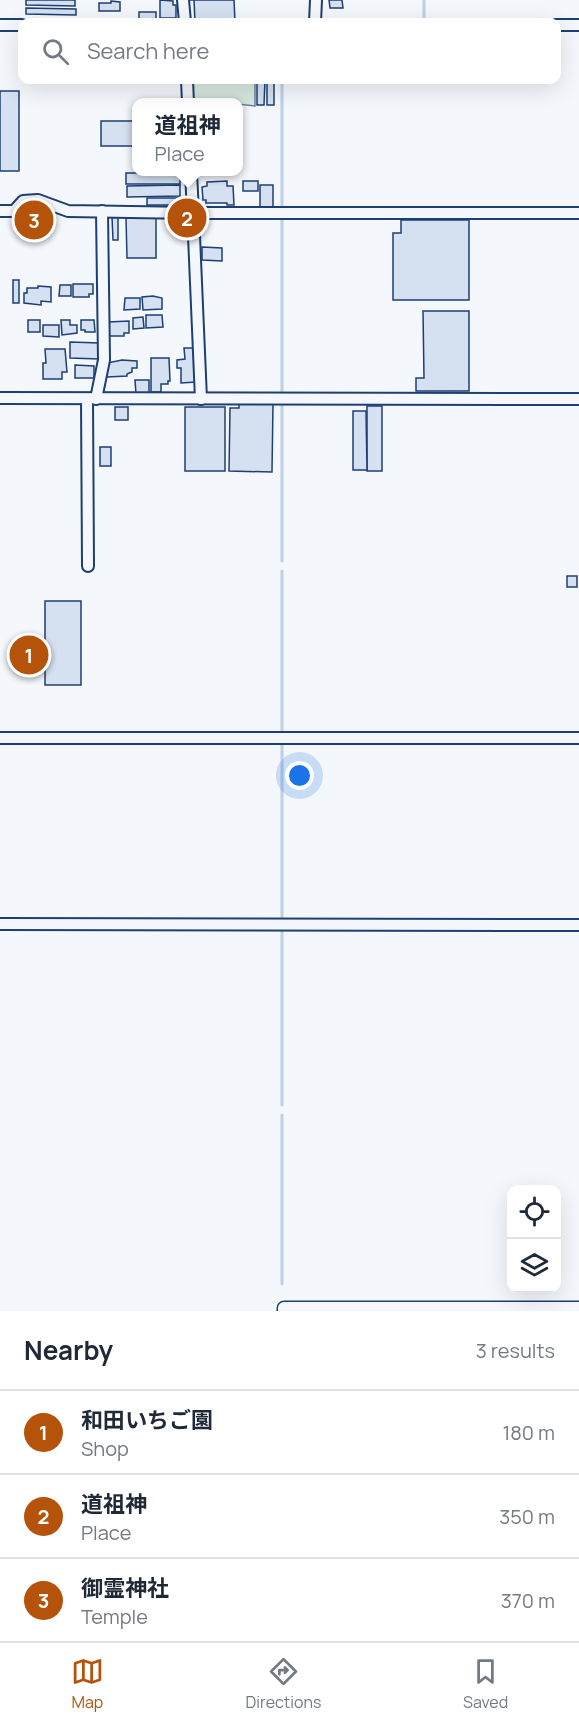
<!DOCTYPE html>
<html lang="en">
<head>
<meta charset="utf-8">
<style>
	body { margin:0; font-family:Manrope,"Noto Sans JP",sans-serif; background:#f2f2f3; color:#1f2937 }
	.controls { position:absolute; right:18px; bottom:18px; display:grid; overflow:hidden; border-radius:12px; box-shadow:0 6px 24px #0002 }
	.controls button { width:54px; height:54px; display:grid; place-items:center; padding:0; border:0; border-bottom:2px solid #e0e1e3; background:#fff; color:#1f2937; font:30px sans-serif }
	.you { position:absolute; left:300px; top:776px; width:21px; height:21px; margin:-15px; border:4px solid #fff; border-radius:50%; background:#1a73e8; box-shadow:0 0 0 9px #1a73e833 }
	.badge { display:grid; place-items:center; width:39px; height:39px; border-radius:50%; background:#b45309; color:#fff; font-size:20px; font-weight:700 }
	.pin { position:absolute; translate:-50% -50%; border:3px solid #fff; box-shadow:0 2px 6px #0006 }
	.popup { position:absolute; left:132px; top:98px; width:111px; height:78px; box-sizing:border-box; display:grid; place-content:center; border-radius:12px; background:#fff; filter:drop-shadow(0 2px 4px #0005); font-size:20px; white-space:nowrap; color:#747a83 }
	.popup b { font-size:22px; color:#1f2937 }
	.popup::after { content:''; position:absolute; left:50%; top:100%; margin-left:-12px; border:12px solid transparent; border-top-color:#fff }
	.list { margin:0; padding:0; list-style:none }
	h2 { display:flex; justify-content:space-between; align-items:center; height:78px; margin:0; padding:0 24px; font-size:26px }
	h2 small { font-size:20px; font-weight:400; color:#747a83 }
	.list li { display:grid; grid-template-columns:39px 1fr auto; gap:18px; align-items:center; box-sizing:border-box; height:84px; padding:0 24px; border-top:2px solid #e0e1e3 }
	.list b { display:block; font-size:22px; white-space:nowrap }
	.list p { margin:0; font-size:20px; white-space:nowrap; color:#747a83 }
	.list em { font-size:20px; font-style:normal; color:#747a83 }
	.icon { flex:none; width:33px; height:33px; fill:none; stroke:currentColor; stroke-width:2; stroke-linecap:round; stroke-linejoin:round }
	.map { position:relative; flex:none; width:579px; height:1311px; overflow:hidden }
	.search { position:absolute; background:#fff; box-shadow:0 6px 24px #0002; left:18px; right:18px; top:18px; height:66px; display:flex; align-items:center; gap:15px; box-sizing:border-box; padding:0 21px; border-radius:12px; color:#747a83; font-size:22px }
	.sheet { height:330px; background:#fff }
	nav { display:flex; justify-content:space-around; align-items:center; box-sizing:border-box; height:84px; border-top:2px solid #e0e1e3; background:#fff; font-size:16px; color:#747a83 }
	nav a { display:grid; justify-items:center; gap:3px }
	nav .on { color:#b45309 }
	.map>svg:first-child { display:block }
	.green { fill:#d7e8df; stroke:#687fa3; stroke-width:1.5 }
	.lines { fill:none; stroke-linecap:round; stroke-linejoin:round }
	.stream { stroke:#bed0e5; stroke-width:3 }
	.building { fill:#d5e0f0; stroke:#1d3f73; stroke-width:1.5 }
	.minor-casing { stroke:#1d3f73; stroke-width:14 }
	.tertiary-casing { stroke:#1d3f73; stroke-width:15 }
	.minor { stroke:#f4f7fb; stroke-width:10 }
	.tertiary { stroke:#f4f7fb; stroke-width:12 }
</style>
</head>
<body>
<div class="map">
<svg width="579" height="1311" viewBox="0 0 579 1311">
	<rect width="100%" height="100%" fill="#f4f7fb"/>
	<!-- green -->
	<path class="green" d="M 191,80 L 255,80 L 255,106 L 192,99 Z"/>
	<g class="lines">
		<!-- stream -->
		<g class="stream">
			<path d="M 318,21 L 424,21 L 424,0"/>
			<path d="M 282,22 L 282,21 L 312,21"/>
			<path d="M 282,210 L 282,80"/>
			<path d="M 282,392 L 282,216"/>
			<path d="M 282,561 L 282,403"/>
			<path d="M 282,734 L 282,571"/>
			<path d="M 282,917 L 282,741"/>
			<path d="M 282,1105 L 282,929"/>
			<path d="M 282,1115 L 282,1284"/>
		</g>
	</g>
	<!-- building -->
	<g class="building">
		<path d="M 26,0 L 75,0 L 75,6 L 26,5 Z"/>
		<path d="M 160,0 L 173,1 L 173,5 L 176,5 L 176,18 L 160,18 Z"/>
		<path d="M 188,0 L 234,0 L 235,22 L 195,22 L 194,0 Z"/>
		<path d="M 329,0 L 342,0 L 343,8 L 330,8 Z"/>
		<path d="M 111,1 L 120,2 L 120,11 L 99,11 L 99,3 L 111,3 Z"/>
		<path d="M 26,8 L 76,9 L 76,15 L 26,14 Z"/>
		<rect x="139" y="12" width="17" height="8"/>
		<path d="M 257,80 L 265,80 L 264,105 L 257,105 Z"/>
		<rect x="267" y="80" width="7" height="25"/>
		<rect x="0" y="91" width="19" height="80"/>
		<rect x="101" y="121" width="35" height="25"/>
		<rect x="126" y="173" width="54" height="11"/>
		<path d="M 227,181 L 227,186 L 233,186 L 234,205 L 227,205 L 227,203 L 206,203 L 206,200 L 203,200 L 202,187 L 207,186 L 207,182 Z"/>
		<rect x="243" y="181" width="15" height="10"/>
		<path d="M 180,185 L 180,196 L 127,197 L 127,186 Z"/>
		<rect x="260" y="185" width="13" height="22"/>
		<rect x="147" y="198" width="33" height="7"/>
		<path d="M 27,210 L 44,210 L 43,213 L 47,213 L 46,221 L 43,221 L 43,224 L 27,223 Z"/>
		<path d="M 112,217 L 118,217 L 118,240 L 113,240 Z"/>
		<path d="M 156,217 L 156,258 L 127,258 L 126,218 Z"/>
		<path d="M 401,220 L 469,220 L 469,300 L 393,300 L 393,233 L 401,233 Z"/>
		<path d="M 202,247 L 222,248 L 222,261 L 202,260 Z"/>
		<rect x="13" y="280" width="6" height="23"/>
		<path d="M 73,284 L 93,284 L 93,294 L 89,294 L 89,297 L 73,297 Z"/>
		<path d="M 60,285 L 71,285 L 71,296 L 59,296 Z"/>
		<path d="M 38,286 L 51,287 L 51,302 L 41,301 L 41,305 L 24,303 L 24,293 L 27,293 L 27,288 L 38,288 Z"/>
		<path d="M 153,296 L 162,298 L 162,309 L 143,310 L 142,297 Z"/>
		<path d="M 125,298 L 140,298 L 140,309 L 124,310 Z"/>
		<path d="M 423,311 L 469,311 L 469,391 L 416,391 L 416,378 L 424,378 Z"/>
		<path d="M 146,315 L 162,315 L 163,327 L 146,328 Z"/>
		<path d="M 143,317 L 144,328 L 133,329 L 133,318 Z"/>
		<rect x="28" y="320" width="12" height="12"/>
		<path d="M 61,320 L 70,320 L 70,325 L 77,325 L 77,333 L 62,335 Z"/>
		<path d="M 81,320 L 94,320 L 95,332 L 85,332 L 85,330 L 81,330 Z"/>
		<path d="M 129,321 L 129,333 L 124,333 L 124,336 L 109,336 L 108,322 Z"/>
		<path d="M 43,325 L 59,325 L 59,337 L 43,336 Z"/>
		<path d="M 70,342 L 99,343 L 99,359 L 70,358 Z"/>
		<path d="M 184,348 L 195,348 L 196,382 L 181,383 L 181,368 L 177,368 L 177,360 L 185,359 Z"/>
		<path d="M 45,349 L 65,349 L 67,372 L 62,372 L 62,379 L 43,379 L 43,363 L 46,363 Z"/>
		<path d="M 151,358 L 169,358 L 170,381 L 168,381 L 168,384 L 161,384 L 161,392 L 151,392 Z"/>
		<path d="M 122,360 L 137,361 L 137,368 L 132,368 L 132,372 L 127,374 L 127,376 L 107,377 L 107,363 Z"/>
		<path d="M 75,365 L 94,366 L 94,378 L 75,378 Z"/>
		<path d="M 135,380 L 149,380 L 149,394 L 136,394 Z"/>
		<path d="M 239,403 L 273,403 L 272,472 L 229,471 L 230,408 L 239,408 Z"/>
		<rect x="367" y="406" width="15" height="65"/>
		<rect x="115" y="407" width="13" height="13"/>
		<rect x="185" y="407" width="40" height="64"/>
		<path d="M 353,411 L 366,411 L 367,470 L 353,470 Z"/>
		<rect x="100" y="447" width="11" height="19"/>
		<rect x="567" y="576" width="10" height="11"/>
		<rect x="45" y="601" width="36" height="84"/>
	</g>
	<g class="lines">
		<!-- minor casing -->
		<g class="minor-casing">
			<g id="minor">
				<path d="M 183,0 L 185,22"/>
				<path d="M 315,22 L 316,0"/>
				<path d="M 0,25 L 22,25"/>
				<path d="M 556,25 L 579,25"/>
				<path d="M 187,80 L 188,103"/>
				<path d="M 0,211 L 14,211 L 23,201 L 38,200 L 68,211 L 193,213 L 191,172"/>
				<path d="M 0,398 L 579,399"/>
				<path d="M 87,399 L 88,566"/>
				<path d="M 96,399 L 104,360 L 102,211"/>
				<path d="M 201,399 L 193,213 L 579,213"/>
				<path d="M 0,738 L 579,738"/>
				<path d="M 0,924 L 579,925"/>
			</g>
		</g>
		<!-- tertiary casing -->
		<g class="tertiary-casing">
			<path id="tertiary" d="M 284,1311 L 284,1308 L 579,1308"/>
		</g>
		<!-- minor -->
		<use href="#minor" class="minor"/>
		<!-- tertiary -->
		<use href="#tertiary" class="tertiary"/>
	</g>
</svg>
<div class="controls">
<button><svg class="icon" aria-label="locate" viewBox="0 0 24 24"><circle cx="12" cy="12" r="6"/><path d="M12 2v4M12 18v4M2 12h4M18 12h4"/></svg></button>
<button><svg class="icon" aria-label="layers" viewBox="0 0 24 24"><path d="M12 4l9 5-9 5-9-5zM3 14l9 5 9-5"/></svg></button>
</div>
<div class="you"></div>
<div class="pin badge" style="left:29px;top:655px">1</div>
<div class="pin badge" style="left:187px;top:218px">2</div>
<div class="popup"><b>道祖神</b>Place</div>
<div class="pin badge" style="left:34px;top:220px">3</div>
<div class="search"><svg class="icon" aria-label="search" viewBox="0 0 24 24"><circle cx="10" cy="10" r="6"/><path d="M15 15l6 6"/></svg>Search here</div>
</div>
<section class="sheet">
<h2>Nearby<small>3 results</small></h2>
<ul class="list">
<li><span class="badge">1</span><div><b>和田いちご園</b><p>Shop</p></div><em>180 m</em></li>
<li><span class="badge">2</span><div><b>道祖神</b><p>Place</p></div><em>350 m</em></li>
<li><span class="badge">3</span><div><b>御霊神社</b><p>Temple</p></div><em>370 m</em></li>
</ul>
</section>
<nav>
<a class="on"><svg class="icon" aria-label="map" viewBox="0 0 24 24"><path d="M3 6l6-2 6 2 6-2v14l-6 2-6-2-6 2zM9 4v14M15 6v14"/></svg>Map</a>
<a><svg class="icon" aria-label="directions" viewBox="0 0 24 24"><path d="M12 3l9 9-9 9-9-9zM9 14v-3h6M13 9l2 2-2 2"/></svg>Directions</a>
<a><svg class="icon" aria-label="saved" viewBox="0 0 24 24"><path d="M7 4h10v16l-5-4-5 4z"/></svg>Saved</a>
</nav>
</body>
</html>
